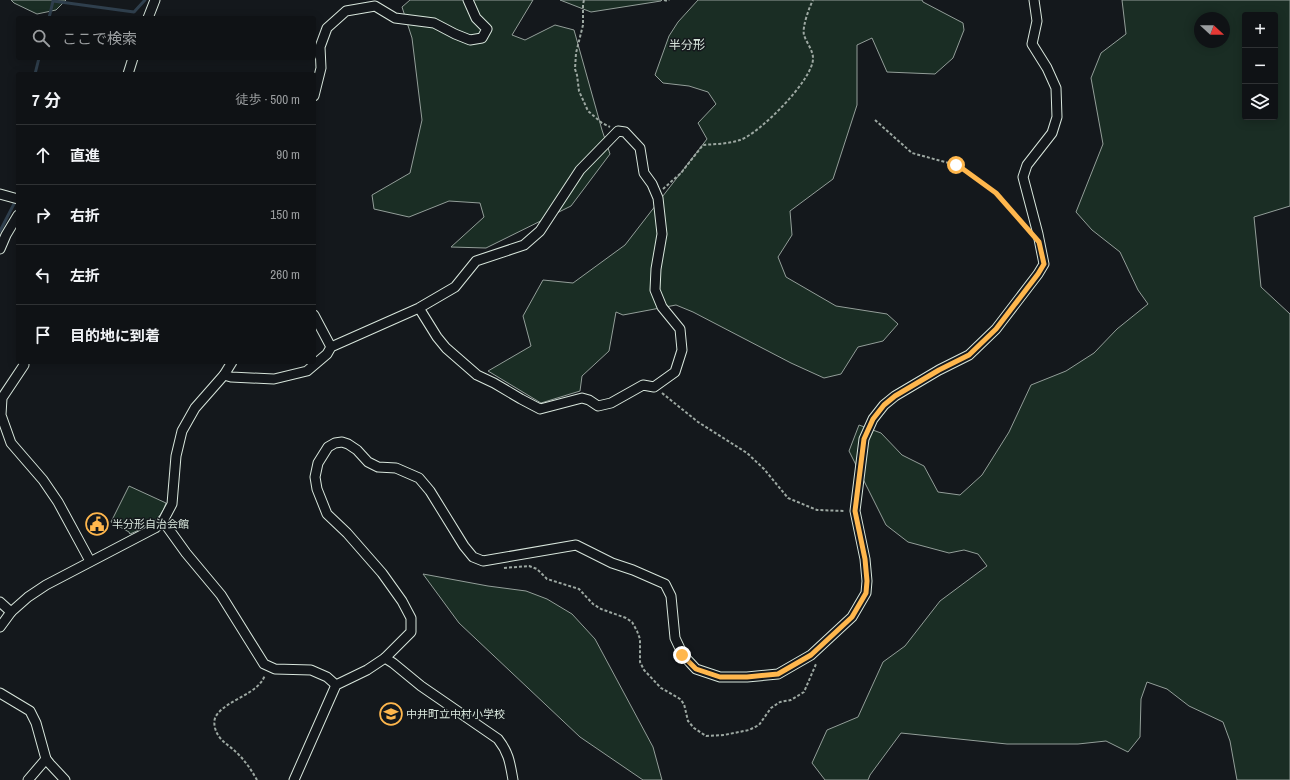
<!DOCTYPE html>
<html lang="ja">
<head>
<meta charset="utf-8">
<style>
	body { margin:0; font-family:"Archivo Narrow","Noto Sans JP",sans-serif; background:#1d2022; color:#f1f3f6 }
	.controls { position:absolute; right:12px; top:12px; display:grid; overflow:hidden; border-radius:4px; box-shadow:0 2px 10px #0003 }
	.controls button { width:36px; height:36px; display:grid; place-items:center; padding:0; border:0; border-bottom:1px solid #2f3234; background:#0f1215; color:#f1f3f6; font:20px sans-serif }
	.compass { position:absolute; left:1194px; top:12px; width:36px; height:36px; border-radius:50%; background:#0f1215; box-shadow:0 2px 10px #0003; rotate:111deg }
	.stop { position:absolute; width:12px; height:12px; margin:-9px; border:3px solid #ffb74d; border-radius:50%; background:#fff }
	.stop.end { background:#ffb74d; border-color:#fff; box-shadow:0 1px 4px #0008 }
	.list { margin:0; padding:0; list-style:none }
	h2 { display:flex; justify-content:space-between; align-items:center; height:52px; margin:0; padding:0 16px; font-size:17px }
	h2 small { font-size:13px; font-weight:400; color:#9b9ea0 }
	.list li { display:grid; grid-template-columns:26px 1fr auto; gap:12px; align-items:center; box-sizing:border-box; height:60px; padding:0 16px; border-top:1px solid #2f3234 }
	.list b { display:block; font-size:15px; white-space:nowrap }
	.list em { font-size:13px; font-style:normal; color:#9b9ea0 }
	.icon { flex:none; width:22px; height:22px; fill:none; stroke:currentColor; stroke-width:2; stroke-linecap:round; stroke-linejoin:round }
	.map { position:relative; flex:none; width:1290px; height:780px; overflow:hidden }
	.search { position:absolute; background:#0f1215; box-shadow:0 2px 10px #0003; left:16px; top:16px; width:300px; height:44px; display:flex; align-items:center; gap:10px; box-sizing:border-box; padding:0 14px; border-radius:4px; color:#9b9ea0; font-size:15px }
	.panel { position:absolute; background:#0f1215; box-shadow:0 2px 10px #0003; left:16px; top:72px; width:300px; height:292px; border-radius:4px }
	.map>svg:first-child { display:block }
	.green { fill:#1a2d24; stroke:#939e99; fill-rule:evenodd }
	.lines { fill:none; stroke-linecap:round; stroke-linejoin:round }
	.stream { stroke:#2f3f4d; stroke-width:3 }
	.building { fill:#2c363c; stroke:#d8e6dc }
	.minor-casing { stroke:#d8e6dc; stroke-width:11 }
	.path { stroke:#9da8a2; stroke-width:2; stroke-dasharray:3 2; stroke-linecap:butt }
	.minor { stroke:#14181c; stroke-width:9 }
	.route { stroke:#ffb74d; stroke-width:5 }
	.labels { text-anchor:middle; stroke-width:3; stroke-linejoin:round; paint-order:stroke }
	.poi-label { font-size:11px; fill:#d8e6dc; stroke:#14181c; text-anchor:start }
	.neighbourhood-label { font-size:12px; fill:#d8e6dc; stroke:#14181c }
</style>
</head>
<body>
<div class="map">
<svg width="1290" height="780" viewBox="0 0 1290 780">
	<rect width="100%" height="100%" fill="#14181c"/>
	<!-- green -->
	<g class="green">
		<path d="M 11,0 L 66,0 L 56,10 L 37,14 L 14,3 Z"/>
		<path d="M 410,0 L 533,0 L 512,35 L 525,40 L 555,25 L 574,30 L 602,130 L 610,154 L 571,206 L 486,248 L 451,247 L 484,217 L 480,203 L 449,201 L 409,217 L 374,209 L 372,195 L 410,173 L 422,120 L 412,38 L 402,7 Z"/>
		<path d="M 560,0 L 662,0 L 661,1 L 591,12 Z"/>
		<path d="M 698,0 L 922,0 L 923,2 L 963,23 L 964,30 L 953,58 L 935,74 L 887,72 L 872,38 L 857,45 L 857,105 L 833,179 L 790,211 L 792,235 L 778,257 L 786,277 L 836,306 L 887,314 L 898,324 L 883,341 L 858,347 L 841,374 L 824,378 L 791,363 L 693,312 L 676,305 L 623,315 L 616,312 L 609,351 L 582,376 L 580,391 L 541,403 L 488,371 L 531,346 L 523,316 L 543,280 L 573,283 L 625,245 L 707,139 L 698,123 L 716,104 L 708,92 L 689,86 L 663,83 L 655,75 L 669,36 L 678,22 Z"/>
		<path d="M 1122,0 L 1290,0 L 1290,206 L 1254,217 L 1261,287 L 1290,314 L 1290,780 L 1237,780 L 1230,741 L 1223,722 L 1189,706 L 1167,689 L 1147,682 L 1141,699 L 1140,737 L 1128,752 L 1106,741 L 1078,744 L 1007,744 L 901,733 L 870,775 L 868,780 L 825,780 L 812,763 L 827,730 L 858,717 L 883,662 L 905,646 L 940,601 L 987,566 L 978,554 L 964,550 L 949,553 L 908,542 L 886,525 L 849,451 L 859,425 L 881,433 L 902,455 L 924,466 L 938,492 L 960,495 L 982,475 L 1009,432 L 1031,385 L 1066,371 L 1094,353 L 1117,329 L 1148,304 L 1138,290 L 1120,252 L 1092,230 L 1076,212 L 1103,144 L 1091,78 L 1101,53 L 1126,34 ZM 1245,15 L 1275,15 L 1275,117 L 1245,117 ZM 1200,18 L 1224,18 L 1224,42 L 1200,42 Z"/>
		<path d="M 129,486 L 166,503 C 161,521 146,527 130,534 L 129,532 L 111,522 Z"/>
		<path d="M 423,574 L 488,586 L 526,591 L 547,599 L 572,614 L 595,639 L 653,747 L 662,780 L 643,780 L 580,737 L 459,623 Z"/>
	</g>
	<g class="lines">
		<!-- stream -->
		<g class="stream">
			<path d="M 49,18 L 53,1 L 134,12 L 145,0"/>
			<path d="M 35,74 L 39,58"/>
			<path d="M 0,231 L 16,200"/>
		</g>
	</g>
	<!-- building -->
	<path class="building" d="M 93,514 L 107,520 L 101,534 L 87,528 Z"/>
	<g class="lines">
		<!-- minor casing -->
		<g class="minor-casing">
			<g id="minor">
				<path d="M 148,18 L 155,0"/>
				<path d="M 128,74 L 133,58"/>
				<path d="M 314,96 L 321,68 L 320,47 L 327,28 L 346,11 L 375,6 L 395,18 L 434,23 L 455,34 L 470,40 L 482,38 L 487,29 L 476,18 L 468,0"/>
				<path d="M 0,194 L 18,199"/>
				<path d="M 0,249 L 6,235 L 18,215"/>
				<path d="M 314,315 L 331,347"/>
				<path d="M 24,362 L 24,365 L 2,398 L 1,415 L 11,443 L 43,480 L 58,502 L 90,561"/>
				<path d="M 224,375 L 231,377 L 274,379 L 307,371 L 327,354 L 331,347 L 419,308 L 455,287 L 476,261 L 524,245 L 540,231 L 580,170 L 618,131 L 625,132 L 640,148 L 644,173 L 652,184 L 658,198 L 662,234 L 656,269 L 655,290 L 662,307 L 680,329 L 682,350 L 675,372 L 654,387 L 643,385 L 611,403 L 598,406 L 589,400 L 582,398 L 540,409 L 521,399 L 494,383 L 477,375 L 446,348 L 437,337 L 419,308"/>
				<path d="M 163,521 L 186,553 L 221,595 L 264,664 L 275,669 L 311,670 L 327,677 L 336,685"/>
				<path d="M 0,602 L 11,612"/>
				<path d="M 0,627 L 11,612 L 28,597 L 46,585 L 155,528 L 163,521 L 172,504 L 176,456 L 182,431 L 195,408 L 224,375 L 232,362"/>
				<path d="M 385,658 L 393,663 L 421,686 L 498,739 C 509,753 510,763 513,780"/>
				<path d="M 0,693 L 30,711 L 36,723 L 46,759 L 50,764 L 65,780"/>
				<path d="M 28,780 L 46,759"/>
				<path d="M 294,780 L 336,685 L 367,670 L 385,658 L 411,632 L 411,618 L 402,601 L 382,573 L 347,533 L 327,514 L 317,489 L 315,477 L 318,463 L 328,447 L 335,443 L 342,442 L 348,444 L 357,450 L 368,462 L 378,467 L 396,468 L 419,478 L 430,491 L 464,546 L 473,557 L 483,561 L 576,545 L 612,563 L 633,570 L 665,584 L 671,596 L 675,638 L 683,655 L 696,669 L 720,677 L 747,677 L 778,674 L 811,655 L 852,617 L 866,593 L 867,581 L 865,559 L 855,511 L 864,439 L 873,419 L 884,405 L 895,396 L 939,370 L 969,355 L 996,329 L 1038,274 L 1044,264 L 1038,234 L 1023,177 L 1027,165 L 1052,133 L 1057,117 L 1056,88 L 1047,68 L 1032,44 L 1037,21 L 1034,0"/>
			</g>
		</g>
		<!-- path -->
		<g class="path">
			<path d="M 584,0 L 583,4 L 583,25 L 576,53 L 575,69 L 577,75 L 579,91 L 588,111 L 602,123 L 610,127"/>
			<path d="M 664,0 L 668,1 L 669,0"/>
			<path d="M 875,120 L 912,153 L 956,165 L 963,169 L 996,193 L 1026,227"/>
			<path d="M 663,189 L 681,173 L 703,145 C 715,144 728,144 740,140 C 759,134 814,79 813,58 C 813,50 806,42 804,35 C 802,27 809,8 813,0"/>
			<path d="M 662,393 L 698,422 L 747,453 L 764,469 L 788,498 L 817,510 L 845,511"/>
			<path d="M 504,568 L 529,566 L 537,569 L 547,579 L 579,589 L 593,604 L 601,609 L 626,618 L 632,622 L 637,631 L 640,639 L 640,662 L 644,670 L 661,688 L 680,699 L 684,704 L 688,721 L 694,728 L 706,736 L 724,735 L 749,730 L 759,725 L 771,708 L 780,702 L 791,700 L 804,692 L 816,664"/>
			<path d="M 257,780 C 252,771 246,762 239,755 C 230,745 219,742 215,728 C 214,724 214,719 216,716 C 227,699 258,695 265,675"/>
		</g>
		<!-- minor -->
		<use href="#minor" class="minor"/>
	</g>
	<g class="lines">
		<!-- route -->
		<path class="route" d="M 682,655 L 696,669 L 720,677 L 747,677 L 778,674 L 811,655 L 852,617 L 866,593 L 867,581 L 865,559 L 855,511 L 864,439 L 873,419 L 884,405 L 895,396 L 939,370 L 969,355 L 996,329 L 1038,274 L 1044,264 L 1039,242 L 996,193 L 963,169 L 956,165"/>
	</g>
	<!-- icons -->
	<defs>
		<g id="civic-ring" transform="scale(1.15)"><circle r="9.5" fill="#14181c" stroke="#ffb74d" stroke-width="1.5"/><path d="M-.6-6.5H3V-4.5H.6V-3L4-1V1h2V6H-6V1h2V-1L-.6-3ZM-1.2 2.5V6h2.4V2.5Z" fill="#ffb74d"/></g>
		<g id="school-ring" transform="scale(1.15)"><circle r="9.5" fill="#14181c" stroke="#ffb74d" stroke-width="1.5"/><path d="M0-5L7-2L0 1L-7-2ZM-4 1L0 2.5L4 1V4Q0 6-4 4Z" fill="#ffb74d"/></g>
	</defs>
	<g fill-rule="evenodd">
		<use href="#civic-ring" x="97" y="524"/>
		<use href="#school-ring" x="391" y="714"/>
	</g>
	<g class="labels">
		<!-- poi labels -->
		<g class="poi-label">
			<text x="112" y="528">半分形自治会館</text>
			<text x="406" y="718">中井町立中村小学校</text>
		</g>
		<!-- neighbourhood labels -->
		<g class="neighbourhood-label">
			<text x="687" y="49">半分形</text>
		</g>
	</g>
</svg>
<div class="controls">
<button>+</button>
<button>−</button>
<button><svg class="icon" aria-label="layers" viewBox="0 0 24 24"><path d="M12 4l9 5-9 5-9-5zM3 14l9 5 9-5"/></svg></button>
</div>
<svg class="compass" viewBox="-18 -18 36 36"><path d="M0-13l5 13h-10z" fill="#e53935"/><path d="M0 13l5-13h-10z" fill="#9b9ea0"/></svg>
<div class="stop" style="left:956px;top:165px"></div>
<div class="stop end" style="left:682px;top:655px"></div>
<div class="search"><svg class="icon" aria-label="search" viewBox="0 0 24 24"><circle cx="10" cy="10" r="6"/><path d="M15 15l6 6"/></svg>ここで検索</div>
<section class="panel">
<h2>7 分<small>徒歩 · 500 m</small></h2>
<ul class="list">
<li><svg class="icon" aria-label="ahead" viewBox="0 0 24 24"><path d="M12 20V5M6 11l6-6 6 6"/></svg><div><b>直進</b></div><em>90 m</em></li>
<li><svg class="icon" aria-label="right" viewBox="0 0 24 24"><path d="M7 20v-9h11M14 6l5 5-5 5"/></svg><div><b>右折</b></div><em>150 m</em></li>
<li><svg class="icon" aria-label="left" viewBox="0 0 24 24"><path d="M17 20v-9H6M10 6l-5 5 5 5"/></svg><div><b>左折</b></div><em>260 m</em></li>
<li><svg class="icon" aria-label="arrive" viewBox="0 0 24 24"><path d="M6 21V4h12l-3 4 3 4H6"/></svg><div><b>目的地に到着</b></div></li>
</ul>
</section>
</div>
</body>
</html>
